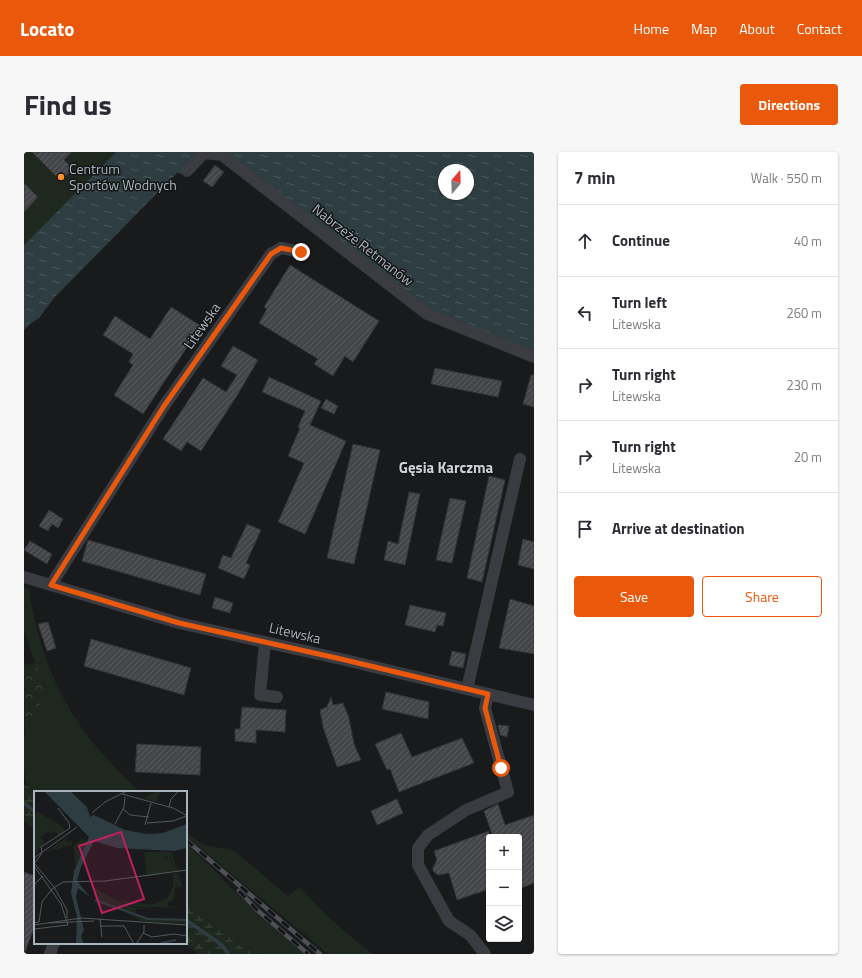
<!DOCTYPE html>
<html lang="en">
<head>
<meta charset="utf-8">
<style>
	body { margin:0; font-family:"Titillium Web",sans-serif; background:#f7f7f7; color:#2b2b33 }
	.controls { position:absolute; right:12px; bottom:12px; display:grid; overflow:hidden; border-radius:4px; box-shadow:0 1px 3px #0004 }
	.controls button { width:36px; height:36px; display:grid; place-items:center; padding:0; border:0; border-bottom:1px solid #e1e1e2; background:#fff; color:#2b2b33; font:20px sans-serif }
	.compass { position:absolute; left:414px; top:12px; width:36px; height:36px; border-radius:50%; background:#fff; box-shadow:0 1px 3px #0004; rotate:19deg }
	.stop { position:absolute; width:12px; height:12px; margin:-9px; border:3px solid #ea580c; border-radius:50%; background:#fff }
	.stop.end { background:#ea580c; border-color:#fff; box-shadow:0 1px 4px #0008 }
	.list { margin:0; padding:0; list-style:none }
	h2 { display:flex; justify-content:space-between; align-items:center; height:52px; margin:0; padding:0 16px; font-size:17px }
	h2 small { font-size:13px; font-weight:400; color:#7c7c81 }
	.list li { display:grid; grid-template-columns:26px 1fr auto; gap:12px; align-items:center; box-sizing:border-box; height:72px; padding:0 16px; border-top:1px solid #e1e1e2 }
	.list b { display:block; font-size:15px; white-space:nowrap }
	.list p { margin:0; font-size:13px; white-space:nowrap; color:#7c7c81 }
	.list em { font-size:13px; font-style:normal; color:#7c7c81 }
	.actions { display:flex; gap:8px; padding:12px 16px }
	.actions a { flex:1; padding:9px 0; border:1px solid #ea580c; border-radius:4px; text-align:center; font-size:14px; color:#ea580c }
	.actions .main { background:#ea580c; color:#fff }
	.icon { flex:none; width:22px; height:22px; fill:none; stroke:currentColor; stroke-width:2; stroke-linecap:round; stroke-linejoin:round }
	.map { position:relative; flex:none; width:510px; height:802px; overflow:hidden; border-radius:4px }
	header { display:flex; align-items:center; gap:24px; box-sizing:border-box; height:56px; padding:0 20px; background:#ea580c; color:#fff }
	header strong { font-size:19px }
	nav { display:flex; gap:22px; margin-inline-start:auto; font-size:14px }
	.intro { display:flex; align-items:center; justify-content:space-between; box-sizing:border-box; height:96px; padding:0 24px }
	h1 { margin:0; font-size:28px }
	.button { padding:10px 18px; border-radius:4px; background:#ea580c; color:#fff; font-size:14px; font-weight:700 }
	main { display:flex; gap:24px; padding:0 24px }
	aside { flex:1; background:#fff; border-radius:4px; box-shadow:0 1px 3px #0004 }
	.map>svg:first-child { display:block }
	.grass { fill:#1f281e }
	.forest { fill:url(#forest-crowns) }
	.wetland { fill:url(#wetland-marsh) }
	.water { fill:url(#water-ripples); fill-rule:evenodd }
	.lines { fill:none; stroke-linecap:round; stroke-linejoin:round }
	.stream { stroke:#2d3d42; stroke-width:3.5 }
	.building { fill:url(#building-hatch); stroke:#333438 }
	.minor { stroke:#3a3c41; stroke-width:12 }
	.rail-casing { stroke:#4d5156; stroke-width:4.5 }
	.rail { stroke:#141517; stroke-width:3; stroke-dasharray:9; stroke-linecap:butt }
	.route { stroke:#ea580c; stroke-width:5 }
	.poi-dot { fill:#ff8d2e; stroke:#141517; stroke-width:1.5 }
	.labels { text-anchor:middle; stroke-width:3; stroke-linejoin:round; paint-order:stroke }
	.poi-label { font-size:14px; fill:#aab4bd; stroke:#141517; text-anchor:start }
	.street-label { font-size:14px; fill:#aab4bd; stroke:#141517 }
	.neighbourhood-label { font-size:15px; font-weight:bold; fill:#ccd2d8; stroke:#141517 }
	.inset-river { fill:none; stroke:#2d3d42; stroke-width:2 }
	.inset-road { fill:none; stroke:#53585c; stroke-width:1 }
	.view { fill:#c12060; fill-opacity:0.15; stroke:#c12060; stroke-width:2 }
	.inset-edge { fill:none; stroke:#aab4bd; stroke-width:2 }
</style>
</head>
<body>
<header>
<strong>Locato</strong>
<nav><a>Home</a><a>Map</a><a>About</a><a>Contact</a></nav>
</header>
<div class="intro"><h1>Find us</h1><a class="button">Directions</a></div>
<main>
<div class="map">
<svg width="510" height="802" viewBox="0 0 510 802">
	<defs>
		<pattern id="forest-crowns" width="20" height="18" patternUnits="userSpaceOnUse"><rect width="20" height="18" fill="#1f281e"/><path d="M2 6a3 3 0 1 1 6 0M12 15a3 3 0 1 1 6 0" fill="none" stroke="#3d453d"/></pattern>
		<pattern id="wetland-marsh" width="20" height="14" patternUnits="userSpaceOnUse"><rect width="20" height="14" fill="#1f281e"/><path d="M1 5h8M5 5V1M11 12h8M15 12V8" fill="none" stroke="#3d453d"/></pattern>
		<pattern id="water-ripples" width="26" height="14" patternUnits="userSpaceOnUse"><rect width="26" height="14" fill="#2d3d42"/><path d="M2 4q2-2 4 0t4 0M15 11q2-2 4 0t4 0" fill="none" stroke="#49575b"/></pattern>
		<pattern id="building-hatch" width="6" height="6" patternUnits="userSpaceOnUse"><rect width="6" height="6" fill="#434549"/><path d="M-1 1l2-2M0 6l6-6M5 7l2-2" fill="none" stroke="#5b5d61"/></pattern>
	</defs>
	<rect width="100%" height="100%" fill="#191a1c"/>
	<!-- grass -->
	<g class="grass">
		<path d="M 0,0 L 92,0 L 0,93 Z"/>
		<path d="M 0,435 L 6,437 L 5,438 C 11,479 24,520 45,556 C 63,588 90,615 116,640 L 12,640 L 3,634 L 0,619 L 0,587 L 2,577 L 22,543 L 20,532 L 7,500 L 0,478 Z"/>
		<path d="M 162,680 L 179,693 L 209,698 L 264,744 L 276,735 C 298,760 322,782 349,802 L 304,802 L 162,684 Z"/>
		<path d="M 162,692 L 188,716 L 235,764 L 280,802 L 238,802 L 231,796 L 218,795 L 162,752 Z"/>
	</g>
	<!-- forest -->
	<path class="forest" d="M 12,511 L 20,533 L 22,543 L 2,577 L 1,587 L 0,513 Z"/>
	<!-- wetland -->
	<g class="wetland">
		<path d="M 0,632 L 12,640 L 11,677 L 0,669 Z"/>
		<path d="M 162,752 L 218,795 L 231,796 L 238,802 L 175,802 L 160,791 L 162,791 Z"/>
	</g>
	<!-- water -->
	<g class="water">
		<path d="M 92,0 L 178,0 L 159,22 L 153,21 L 30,146 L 15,166 L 6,172 L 0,178 L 0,93 Z"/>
		<path d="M 186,0 L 510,0 L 510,203 L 404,161 ZM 420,18 L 444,18 L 444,42 L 420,42 Z"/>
	</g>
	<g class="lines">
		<!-- stream -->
		<g class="stream">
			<path d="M 0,651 L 11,660"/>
			<path d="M 162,768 L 198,793 L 204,802"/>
		</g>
	</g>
	<!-- building -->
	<g class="building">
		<path d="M 8,0 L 48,0 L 40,8 L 49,17 L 37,29 Z"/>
		<path d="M 191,13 L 200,20 L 188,35 L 179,29 Z"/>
		<path d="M 0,31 L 14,45 L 0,60 Z"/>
		<path d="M 266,113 L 355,169 L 329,210 L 321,204 L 309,224 L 290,212 L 294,207 L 235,171 L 243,157 L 240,155 Z"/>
		<path d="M 147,155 L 177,174 L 119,262 L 90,243 L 109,213 L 105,210 L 109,202 L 79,183 L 91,164 L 126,187 Z"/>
		<path d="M 209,194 L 234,208 L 214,242 L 177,299 L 163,290 L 157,299 L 139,287 L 179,226 L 202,240 L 213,223 L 197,214 Z"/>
		<path d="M 411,216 L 478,229 L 474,245 L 407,232 Z"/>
		<path d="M 507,223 L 510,223 L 510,255 L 499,252 Z"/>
		<path d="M 245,225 L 297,249 L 286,273 L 322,289 L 281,382 L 254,370 L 280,311 L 264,304 L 276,276 L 274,275 L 281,259 L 238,240 Z"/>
		<path d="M 302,247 L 314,254 L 310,262 L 297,256 Z"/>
		<path d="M 329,292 L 356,298 L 330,412 L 303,406 Z"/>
		<path d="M 465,324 L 481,328 L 458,430 L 443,426 Z"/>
		<path d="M 385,340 L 396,342 L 381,413 L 360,408 L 364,389 L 374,392 Z"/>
		<path d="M 426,346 L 442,349 L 428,411 L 412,408 Z"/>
		<path d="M 25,358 L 39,367 L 34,376 L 28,372 L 24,379 L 15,374 Z"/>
		<path d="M 223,372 L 237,378 L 222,411 L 226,413 L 220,427 L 194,416 L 199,403 L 207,406 Z"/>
		<path d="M 499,387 L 510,390 L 510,417 L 494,413 Z"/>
		<path d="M 64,388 L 182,422 L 176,443 L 58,409 Z"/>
		<path d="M 6,389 L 28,402 L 23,412 L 0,398 Z"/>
		<path d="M 191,445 L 209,451 L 206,461 L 188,456 Z"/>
		<path d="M 486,447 L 510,454 L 510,502 L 475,496 Z"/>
		<path d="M 386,453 L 422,461 L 419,474 L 413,473 L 411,480 L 381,473 Z"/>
		<path d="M 24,470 L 32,496 L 23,499 L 14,472 Z"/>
		<path d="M 67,487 L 167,516 L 160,543 L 60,514 Z"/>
		<path d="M 428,499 L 442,502 L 439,516 L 425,513 Z"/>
		<path d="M 362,540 L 405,550 L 404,567 L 358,557 Z"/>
		<path d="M 307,545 L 309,553 L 319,551 L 325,566 L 330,592 L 337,608 L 313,615 L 299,575 L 296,558 L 303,555 Z"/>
		<path d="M 218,555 L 262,558 L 261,580 L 232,578 L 232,591 L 211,589 L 211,577 L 216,577 Z"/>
		<path d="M 474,573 L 485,574 L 483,585 L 476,583 Z"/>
		<path d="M 377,581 L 388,605 L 438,586 L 450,611 L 375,640 L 366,617 L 363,618 L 351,592 Z"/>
		<path d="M 113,592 L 177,595 L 176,623 L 111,620 Z"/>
		<path d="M 373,647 L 379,661 L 353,673 L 347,659 Z"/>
		<path d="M 474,652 L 481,673 L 510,663 L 510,731 L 495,737 L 495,685 L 469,685 L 460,659 Z"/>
		<path d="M 465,679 L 465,737 L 433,748 L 425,721 L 414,723 L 409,719 L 409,715 L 413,708 L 410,699 Z"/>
		<path d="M 0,720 L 11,724 L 11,773 L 1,800 L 0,800 Z"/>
	</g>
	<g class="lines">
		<!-- minor -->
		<g class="minor">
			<path d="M 163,19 L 180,1 L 198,3 L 403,162 L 510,205"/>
			<path d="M 0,425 L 155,471 L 317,507 L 510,553"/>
			<path d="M 27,433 L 140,254 L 247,102 L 257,96 L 277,100"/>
			<path d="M 241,490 L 236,543 L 253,545"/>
			<path d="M 443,537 L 496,307"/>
			<path d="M 26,802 L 30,791"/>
			<path d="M 461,802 L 446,783 L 425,769 L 394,713 L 394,696 L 404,683 L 442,658 L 484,640 L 461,556 L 464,542"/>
		</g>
		<!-- rail casing -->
		<g class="rail-casing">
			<g id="rail">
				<path d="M 162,688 L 296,802"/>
				<path d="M 215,739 L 233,758 L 284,802"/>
			</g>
		</g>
		<!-- rail -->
		<use href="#rail" class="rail"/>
	</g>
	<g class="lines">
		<!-- route -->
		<path class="route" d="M 277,100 L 257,96 L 247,102 L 140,254 L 27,433 L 155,471 L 317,507 L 464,542 L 461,556 L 477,616"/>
	</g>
	<!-- markers -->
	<circle class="poi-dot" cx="37" cy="25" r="4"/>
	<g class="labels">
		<!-- poi labels -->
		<g class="poi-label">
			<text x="45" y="22">Centrum<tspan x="45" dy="16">Sportów Wodnych</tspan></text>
		</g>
		<!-- street labels -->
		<g class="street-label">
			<text transform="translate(339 93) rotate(38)" y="5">Nabrzeże Retmanów</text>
			<text transform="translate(178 174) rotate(-55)" y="5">Litewska</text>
			<text transform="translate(271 481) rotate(13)" y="5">Litewska</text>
		</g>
		<!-- neighbourhood labels -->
		<g class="neighbourhood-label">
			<text x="422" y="321">Gęsia Karczma</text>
		</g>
	</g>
	<!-- overview -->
	<g transform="translate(10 639)">
		<rect width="153" height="153" fill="#191a1c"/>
		<path d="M 3,21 L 28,35 L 31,40 L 25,45 L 21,40 L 16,43 L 15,40 L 6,46 L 11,51 L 0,65 L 0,26 ZM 34,46 L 31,50 L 34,51 L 37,49 L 39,54 L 30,56 L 29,54 L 29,57 L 13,60 ZM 47,48 L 54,50 L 42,75 L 39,56 ZM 110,61 L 137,61 L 144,80 L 141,80 L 136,66 L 131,66 L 126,83 L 113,85 ZM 144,82 L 149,95 L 141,97 L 140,108 L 134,112 L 134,115 L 144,117 L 103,116 L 79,108 L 101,117 L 134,119 L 102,118 L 101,123 L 87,115 L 63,108 L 62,100 L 56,92 L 65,100 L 80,108 L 117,114 L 133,107 L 139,96 L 139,83 Z" fill="#1f281e"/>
		<path d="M 135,65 L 141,80 L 126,83 L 124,75 Z" fill="#1f281e"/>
		<path d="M 61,107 L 87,115 L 109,126 L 153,128 L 153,133 L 107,130 L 89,119 L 62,111 Z" fill="#1f281e"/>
		<path d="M 126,1 L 122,11 L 110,7 L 119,2 Z" fill="#1f281e"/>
		<path d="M 10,0 L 36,0 L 53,16 L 56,26 L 60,24 L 91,39 L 113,43 L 129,42 L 153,33 L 153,57 L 140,60 L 83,57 L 60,50 L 47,76 L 43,90 L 56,106 L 44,97 L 42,106 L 50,139 L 47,145 L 50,153 L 42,153 L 43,126 L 37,102 L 40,80 L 55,46 Z" fill="#2d3d42"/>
		<path class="inset-river" d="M 61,109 L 114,128 L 153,129M 127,152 L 142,149"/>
		<path class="inset-road" d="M 88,3 L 139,17 L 152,24M 135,16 L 137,8 L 145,0M 89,18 L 96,24 L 115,26M 58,22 L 71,11 L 93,0M 113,32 L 139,30 L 152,25M 81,33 L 90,16 L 91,6M 111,34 L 117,12M 8,61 L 7,56 L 36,37 L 35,32 L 24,17M 0,67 L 43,36M 0,72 L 20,96 L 33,119 L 33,127M 0,73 L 8,62M 0,75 L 27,113 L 34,134 L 0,138M 0,94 L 9,85M 66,128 L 68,146M 0,132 L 5,131 L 8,111 L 18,98 L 29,91 L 71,90 L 153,79M 15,132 L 60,130M 0,134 L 47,127 L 153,134M 66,135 L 90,135 L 100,153M 109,142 L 118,146 L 140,143 L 153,145M 102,153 L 110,141 L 110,134"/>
		<path class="view" d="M 87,41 L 110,108 L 68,122 L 45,55 Z"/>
		<rect width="153" height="153" class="inset-edge"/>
	</g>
</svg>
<div class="controls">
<button>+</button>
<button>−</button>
<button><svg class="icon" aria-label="layers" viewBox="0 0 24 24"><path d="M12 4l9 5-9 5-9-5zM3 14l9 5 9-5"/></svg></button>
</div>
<svg class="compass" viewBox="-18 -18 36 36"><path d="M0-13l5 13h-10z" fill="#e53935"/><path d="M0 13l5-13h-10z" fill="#7c7c81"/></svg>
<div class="stop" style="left:477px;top:616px"></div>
<div class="stop end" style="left:277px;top:100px"></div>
</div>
<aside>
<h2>7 min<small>Walk · 550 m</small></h2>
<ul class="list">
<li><svg class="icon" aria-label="ahead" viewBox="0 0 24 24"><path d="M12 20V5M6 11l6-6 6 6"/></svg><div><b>Continue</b></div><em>40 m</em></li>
<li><svg class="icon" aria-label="left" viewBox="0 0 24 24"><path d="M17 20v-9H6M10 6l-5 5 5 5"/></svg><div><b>Turn left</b><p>Litewska</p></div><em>260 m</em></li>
<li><svg class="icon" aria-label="right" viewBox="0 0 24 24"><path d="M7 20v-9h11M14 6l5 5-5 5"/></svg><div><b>Turn right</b><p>Litewska</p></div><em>230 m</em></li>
<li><svg class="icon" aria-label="right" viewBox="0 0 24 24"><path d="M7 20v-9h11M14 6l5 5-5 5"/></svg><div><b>Turn right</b><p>Litewska</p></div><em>20 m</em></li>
<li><svg class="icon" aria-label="arrive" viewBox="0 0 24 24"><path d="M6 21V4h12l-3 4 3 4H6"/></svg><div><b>Arrive at destination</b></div></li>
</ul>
<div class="actions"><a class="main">Save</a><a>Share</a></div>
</aside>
</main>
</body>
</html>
